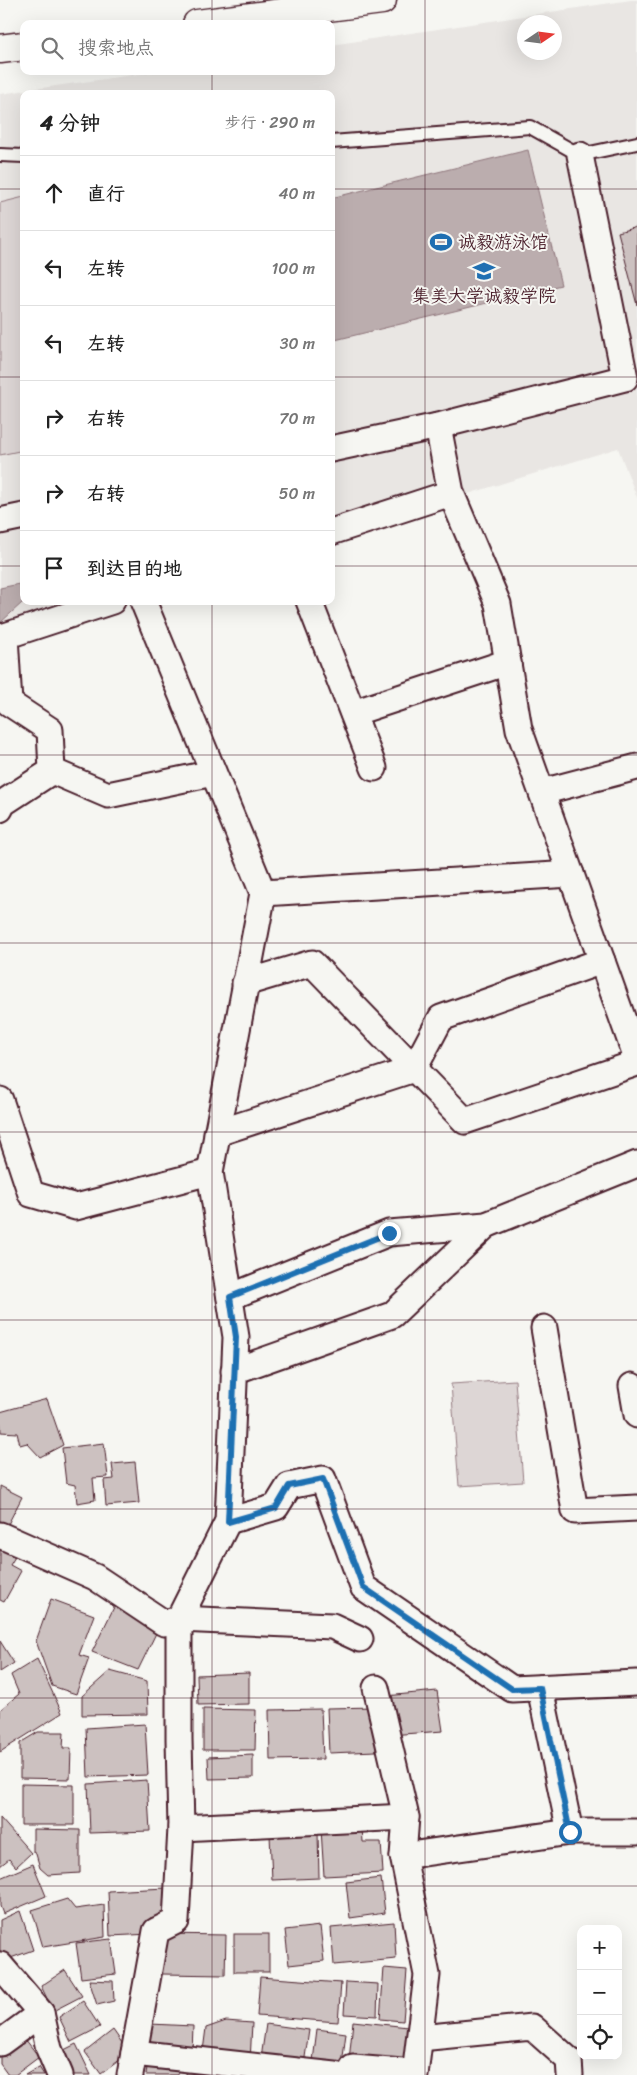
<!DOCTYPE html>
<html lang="zh">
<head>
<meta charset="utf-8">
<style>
	body { margin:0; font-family:Sriracha,"LXGW WenKai TC",sans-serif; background:#f6f6f6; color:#222 }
	.controls { position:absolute; right:15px; bottom:15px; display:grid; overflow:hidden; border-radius:10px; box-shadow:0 5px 20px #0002 }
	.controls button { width:45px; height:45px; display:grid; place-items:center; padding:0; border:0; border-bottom:1px solid #e0e0e0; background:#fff; color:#222; font:25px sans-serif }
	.compass { position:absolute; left:517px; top:15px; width:45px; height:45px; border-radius:50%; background:#fff; box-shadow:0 5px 20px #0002; rotate:77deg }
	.stop { position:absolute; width:15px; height:15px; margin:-11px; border:4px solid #1f6fb2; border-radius:50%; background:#fff }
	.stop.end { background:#1f6fb2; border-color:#fff; box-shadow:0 1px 5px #0008 }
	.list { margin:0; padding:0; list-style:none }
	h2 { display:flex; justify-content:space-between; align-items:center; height:65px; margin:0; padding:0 20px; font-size:21px }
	h2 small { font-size:16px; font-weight:400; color:#767676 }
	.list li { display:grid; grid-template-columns:32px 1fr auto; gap:15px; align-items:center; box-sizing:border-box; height:75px; padding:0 20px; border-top:1px solid #e0e0e0 }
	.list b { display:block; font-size:19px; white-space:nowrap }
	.list em { font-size:16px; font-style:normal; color:#767676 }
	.icon { flex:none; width:28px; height:28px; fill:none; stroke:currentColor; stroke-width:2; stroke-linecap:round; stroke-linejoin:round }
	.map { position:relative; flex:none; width:637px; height:2075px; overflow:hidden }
	.search { position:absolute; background:#fff; box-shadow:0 5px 20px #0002; left:20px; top:20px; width:315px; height:55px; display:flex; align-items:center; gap:12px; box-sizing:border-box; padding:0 18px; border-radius:10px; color:#767676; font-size:19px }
	.panel { position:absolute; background:#fff; box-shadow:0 5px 20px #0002; left:20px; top:90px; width:315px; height:515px; border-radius:10px }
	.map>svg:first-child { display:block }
	.built { fill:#e9e6e3; fill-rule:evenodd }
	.green { fill:#ddd6d5; stroke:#947a80 }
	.water { fill:#bbadae; stroke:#8e747a }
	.building { fill:#ccc1c0; stroke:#4a1f2b }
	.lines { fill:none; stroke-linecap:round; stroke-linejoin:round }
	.service-casing { stroke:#4a1f2b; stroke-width:16 }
	.minor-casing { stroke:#4a1f2b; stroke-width:29 }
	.trunk-casing { stroke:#4a1f2b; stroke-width:31 }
	.service { stroke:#f6f6f2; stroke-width:12 }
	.minor { stroke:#f6f6f2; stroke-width:25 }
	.trunk { stroke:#f6f6f2; stroke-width:28 }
	.route { stroke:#1f6fb2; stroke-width:6 }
	.grid { fill:none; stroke:#4a1f2b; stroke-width:1; stroke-opacity:0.55 }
	.labels { text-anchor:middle; stroke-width:4; stroke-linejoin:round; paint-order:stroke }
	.poi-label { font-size:18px; fill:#4a1f2b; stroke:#f6f6f2; text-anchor:start }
</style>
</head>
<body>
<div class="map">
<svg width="637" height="2075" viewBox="0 0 637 2075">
	<rect width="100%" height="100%" fill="#f6f6f2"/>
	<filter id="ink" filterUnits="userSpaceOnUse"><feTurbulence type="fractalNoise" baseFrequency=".02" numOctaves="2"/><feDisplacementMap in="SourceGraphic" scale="10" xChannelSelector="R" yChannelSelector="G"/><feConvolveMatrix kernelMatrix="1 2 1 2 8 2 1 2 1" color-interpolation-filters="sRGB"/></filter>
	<g filter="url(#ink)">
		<!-- built -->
		<path class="built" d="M 631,0 L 637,0 L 637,498 L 618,448 L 331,536 L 331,94 L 24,94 L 24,601 L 119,601 L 0,638 L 0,94 L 160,71 L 331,71 L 331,45 ZM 524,22 L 554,22 L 554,52 L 524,52 Z"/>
		<!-- green -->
		<g class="green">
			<path d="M 24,197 L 24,450 L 0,455 L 0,203 Z"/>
			<path d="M 515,1380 L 523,1482 L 459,1486 L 451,1384 Z"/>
		</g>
		<!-- water -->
		<g class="water">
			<path d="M 528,150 L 561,285 L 331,341 L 331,198 Z"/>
			<path d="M 24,583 L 24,601 L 28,601 L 22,603 L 0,623 L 0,588 Z"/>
		</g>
		<!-- building -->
		<g class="building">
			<path d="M 637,227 L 637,305 L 618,232 Z"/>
			<path d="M 47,1399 L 63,1445 L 40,1457 L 27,1443 L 20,1445 L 17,1433 L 1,1432 L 0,1412 Z"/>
			<path d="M 104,1443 L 108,1477 L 93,1478 L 95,1500 L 77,1503 L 75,1485 L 66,1483 L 62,1448 Z"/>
			<path d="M 135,1462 L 139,1503 L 106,1506 L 104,1480 L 114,1479 L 112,1464 Z"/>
			<path d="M 0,1486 L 22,1497 L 5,1530 L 0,1527 Z"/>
			<path d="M 0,1542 L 18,1552 L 10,1565 L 21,1571 L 4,1602 L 0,1600 Z"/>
			<path d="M 51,1599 L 94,1615 L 79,1655 L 89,1658 L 76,1694 L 52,1686 L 36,1641 Z"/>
			<path d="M 118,1599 L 160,1625 L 138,1670 L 92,1652 Z"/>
			<path d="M 0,1641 L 14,1663 L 0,1672 Z"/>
			<path d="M 37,1659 L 62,1713 L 0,1752 L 0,1710 L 19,1694 L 11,1675 Z"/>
			<path d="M 110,1671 L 147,1681 L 148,1714 L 82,1715 L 82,1696 Z"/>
			<path d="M 249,1673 L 249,1704 L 198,1705 L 197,1675 Z"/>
			<path d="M 437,1691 L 443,1731 L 390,1735 L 386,1696 Z"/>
			<path d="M 375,1707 L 376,1751 L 329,1753 L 327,1708 Z"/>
			<path d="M 203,1709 L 256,1710 L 255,1750 L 203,1750 Z"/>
			<path d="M 321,1709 L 323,1759 L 270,1760 L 269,1710 Z"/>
			<path d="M 145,1724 L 148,1775 L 88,1777 L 86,1728 Z"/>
			<path d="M 38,1732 L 64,1732 L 63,1748 L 71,1748 L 70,1779 L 20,1778 L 20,1743 Z"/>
			<path d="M 253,1755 L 253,1778 L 209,1779 L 208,1757 Z"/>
			<path d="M 147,1780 L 150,1831 L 90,1833 L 88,1784 Z"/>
			<path d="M 21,1784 L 74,1785 L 74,1825 L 21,1825 Z"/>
			<path d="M 0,1818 L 31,1853 L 16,1867 L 9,1859 L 0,1866 Z"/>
			<path d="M 362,1827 L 363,1842 L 381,1842 L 383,1873 L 324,1876 L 321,1829 Z"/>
			<path d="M 33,1829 L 80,1830 L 80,1873 L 48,1875 L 40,1868 L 36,1854 L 33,1852 Z"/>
			<path d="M 318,1833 L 319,1878 L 272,1880 L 270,1835 Z"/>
			<path d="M 33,1864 L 46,1896 L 3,1914 L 0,1906 L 0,1878 Z"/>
			<path d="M 381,1878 L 385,1913 L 350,1918 L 346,1882 Z"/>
			<path d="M 166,1888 L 167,1917 L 150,1918 L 151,1934 L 110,1936 L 108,1891 Z"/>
			<path d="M 67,1899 L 75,1909 L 104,1905 L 105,1937 L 43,1947 L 32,1910 Z"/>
			<path d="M 20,1911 L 33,1950 L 5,1960 L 0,1950 L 0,1920 Z"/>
			<path d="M 394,1922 L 396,1959 L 334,1965 L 331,1928 Z"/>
			<path d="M 320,1926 L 324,1961 L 289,1965 L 285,1930 Z"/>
			<path d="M 163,1934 L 226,1935 L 225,1975 L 162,1974 Z"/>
			<rect x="234" y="1934" width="35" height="38"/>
			<path d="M 111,1939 L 116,1974 L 81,1978 L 76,1943 Z"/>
			<path d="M 384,1968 L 407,1970 L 403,2021 L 380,2019 Z"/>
			<path d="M 65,1970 L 82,1996 L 53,2011 L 41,1986 Z"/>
			<path d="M 260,1977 L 341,1983 L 338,2022 L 257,2016 Z"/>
			<path d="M 89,1980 L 113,1981 L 114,2001 L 97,2005 Z"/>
			<path d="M 346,1982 L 378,1984 L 377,2016 L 344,2014 Z"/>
			<path d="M 83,2001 L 100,2027 L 71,2042 L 59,2017 Z"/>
			<path d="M 226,2021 L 252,2023 L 250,2062 L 203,2051 L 206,2028 Z"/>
			<path d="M 353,2021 L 408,2027 L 404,2066 L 349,2061 Z"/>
			<path d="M 150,2024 L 193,2026 L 192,2052 L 150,2051 Z"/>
			<path d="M 266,2024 L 309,2030 L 303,2071 L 260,2065 Z"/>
			<path d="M 317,2029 L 346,2033 L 341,2073 L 312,2069 Z"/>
			<path d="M 113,2030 L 129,2053 L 101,2074 L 85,2052 Z"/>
			<path d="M 22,2035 L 39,2057 L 15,2075 L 8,2075 L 0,2064 L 0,2051 Z"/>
			<path d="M 76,2044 L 91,2075 L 64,2075 L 54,2055 Z"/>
			<path d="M 148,2059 L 180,2063 L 178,2075 L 146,2075 Z"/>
			<path d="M 187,2065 L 219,2069 L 218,2075 L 186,2075 Z"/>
			<path d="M 39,2067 L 44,2075 L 25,2075 Z"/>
		</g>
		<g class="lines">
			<!-- service casing -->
			<g class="service-casing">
				<g id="service">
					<path d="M 331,142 L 530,127 L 580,155 L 637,143"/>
					<path d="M 0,155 L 24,156"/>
				</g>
			</g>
			<!-- minor casing -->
			<g class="minor-casing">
				<g id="minor">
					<path d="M 438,426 L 451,493 L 498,604 L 519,729 L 637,1059"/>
					<path d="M 331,449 L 438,426 L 625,378 L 580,155"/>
					<path d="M 0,521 L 24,516"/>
					<path d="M 331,532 L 451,493"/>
					<path d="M 309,601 L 374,768"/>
					<path d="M 353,713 L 508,662"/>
					<path d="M 52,771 L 108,795 L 213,773"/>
					<path d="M 542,792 L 637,767"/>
					<path d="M 0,809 L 3,803 L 52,771 L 50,730 L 9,703 L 5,636 L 112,601"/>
					<path d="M 263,893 L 571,874"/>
					<path d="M 245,983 L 312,963 L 465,1121 L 637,1063"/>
					<path d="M 0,1100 L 31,1194 L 76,1207 L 210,1172"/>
					<path d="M 217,1133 L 414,1069 L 441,1018 L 602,961"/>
					<path d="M 230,1297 L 389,1233 L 486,1225 L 637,1164"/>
					<path d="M 544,1328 L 575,1511 L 637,1508"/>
					<path d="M 234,1371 L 392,1315 L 486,1225"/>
					<path d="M 632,1386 L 637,1415"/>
					<path d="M 228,1521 L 276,1507 L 289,1486 L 323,1479 L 363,1587 L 512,1689 L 637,1683"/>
					<path d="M 0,1535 L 95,1577 L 164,1623 L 179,1619 L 332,1626 L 360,1639"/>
					<path d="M 376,1688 L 406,1817 L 403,1856 L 427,1975 L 415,2075"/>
					<path d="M 540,1688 L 570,1832"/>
					<path d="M 181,1828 L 406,1817"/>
					<path d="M 403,1856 L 570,1832 L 637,1832"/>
					<path d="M 0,1965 L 41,2013 L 49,2049 L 60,2075"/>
					<path d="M 420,2038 L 532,2027 L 569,2060 L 570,2075"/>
					<path d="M 0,2043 L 41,2013"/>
					<path d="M 134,2053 L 335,2075"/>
					<path d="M 130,2075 L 156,1931 L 176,1921 L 181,1828 L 179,1739 L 179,1619 L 228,1521 L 236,1337 L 210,1172 L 263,893 L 143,601"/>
					<path d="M 349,2075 L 353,2068 L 415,2073"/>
				</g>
			</g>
			<!-- trunk casing -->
			<g class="trunk-casing">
				<g id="trunk">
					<path d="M 197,24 L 382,0"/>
					<path d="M 0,49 L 24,46"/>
				</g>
			</g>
			<!-- service -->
			<use href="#service" class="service"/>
			<!-- minor -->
			<use href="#minor" class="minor"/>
			<!-- trunk -->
			<use href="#trunk" class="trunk"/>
		</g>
	</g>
	<g class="lines" filter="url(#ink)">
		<!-- route -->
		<path class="route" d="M 389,1233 L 230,1297 L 236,1337 L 228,1522 L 276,1508 L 289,1486 L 323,1479 L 363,1587 L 512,1689 L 540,1688 L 570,1832"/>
	</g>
	<!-- grid -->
	<path class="grid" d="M 212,0 L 212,24M 425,0 L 425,2075M 212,71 L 212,94M 0,189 L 24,189M 331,189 L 637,189M 0,377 L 24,377M 331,377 L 637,377M 0,566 L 24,566M 331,566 L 637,566M 212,601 L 212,2075M 0,755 L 637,755M 0,943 L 637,943M 0,1132 L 637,1132M 0,1320 L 637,1320M 0,1509 L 637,1509M 0,1698 L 637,1698M 0,1886 L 637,1886"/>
	<!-- icons -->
	<defs>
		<g id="stadium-bare" transform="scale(1.725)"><path d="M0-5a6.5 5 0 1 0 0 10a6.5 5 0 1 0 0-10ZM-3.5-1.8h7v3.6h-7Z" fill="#1f6fb2" stroke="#f6f6f2" stroke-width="2.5" paint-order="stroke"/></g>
		<g id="university-bare" transform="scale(1.725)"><path d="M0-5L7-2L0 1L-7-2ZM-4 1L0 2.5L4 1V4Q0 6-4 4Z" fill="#1f6fb2" stroke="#f6f6f2" stroke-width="2.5" paint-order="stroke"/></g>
	</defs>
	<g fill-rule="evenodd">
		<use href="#stadium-bare" x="441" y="242"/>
		<use href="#university-bare" x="484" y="271"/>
	</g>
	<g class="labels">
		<!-- poi labels -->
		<g class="poi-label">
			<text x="458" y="248">诚毅游泳馆</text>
			<text x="484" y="302" text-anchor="middle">集美大学诚毅学院</text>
		</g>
	</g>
</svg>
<div class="controls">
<button>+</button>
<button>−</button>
<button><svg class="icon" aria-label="locate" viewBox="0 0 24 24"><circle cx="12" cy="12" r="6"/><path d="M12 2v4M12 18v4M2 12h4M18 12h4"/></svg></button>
</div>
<svg class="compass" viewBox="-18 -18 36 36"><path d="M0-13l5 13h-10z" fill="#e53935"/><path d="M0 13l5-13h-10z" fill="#767676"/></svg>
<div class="stop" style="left:570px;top:1832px"></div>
<div class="stop end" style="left:389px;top:1233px"></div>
<div class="search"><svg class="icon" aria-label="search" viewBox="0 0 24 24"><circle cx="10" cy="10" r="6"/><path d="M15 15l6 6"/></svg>搜索地点</div>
<section class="panel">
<h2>4 分钟<small>步行 · 290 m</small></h2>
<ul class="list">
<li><svg class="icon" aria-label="ahead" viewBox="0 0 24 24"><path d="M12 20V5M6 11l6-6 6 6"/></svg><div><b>直行</b></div><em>40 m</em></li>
<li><svg class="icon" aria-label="left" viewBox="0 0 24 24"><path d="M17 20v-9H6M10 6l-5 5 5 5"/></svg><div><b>左转</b></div><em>100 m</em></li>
<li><svg class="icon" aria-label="left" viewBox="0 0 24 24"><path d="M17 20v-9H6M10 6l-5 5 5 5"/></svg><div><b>左转</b></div><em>30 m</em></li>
<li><svg class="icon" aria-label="right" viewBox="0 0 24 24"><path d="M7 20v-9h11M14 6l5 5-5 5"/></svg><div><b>右转</b></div><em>70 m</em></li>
<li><svg class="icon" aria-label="right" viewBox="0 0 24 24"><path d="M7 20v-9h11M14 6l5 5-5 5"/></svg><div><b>右转</b></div><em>50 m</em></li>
<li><svg class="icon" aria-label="arrive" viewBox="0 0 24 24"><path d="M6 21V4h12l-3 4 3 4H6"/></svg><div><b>到达目的地</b></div></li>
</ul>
</section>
</div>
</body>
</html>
